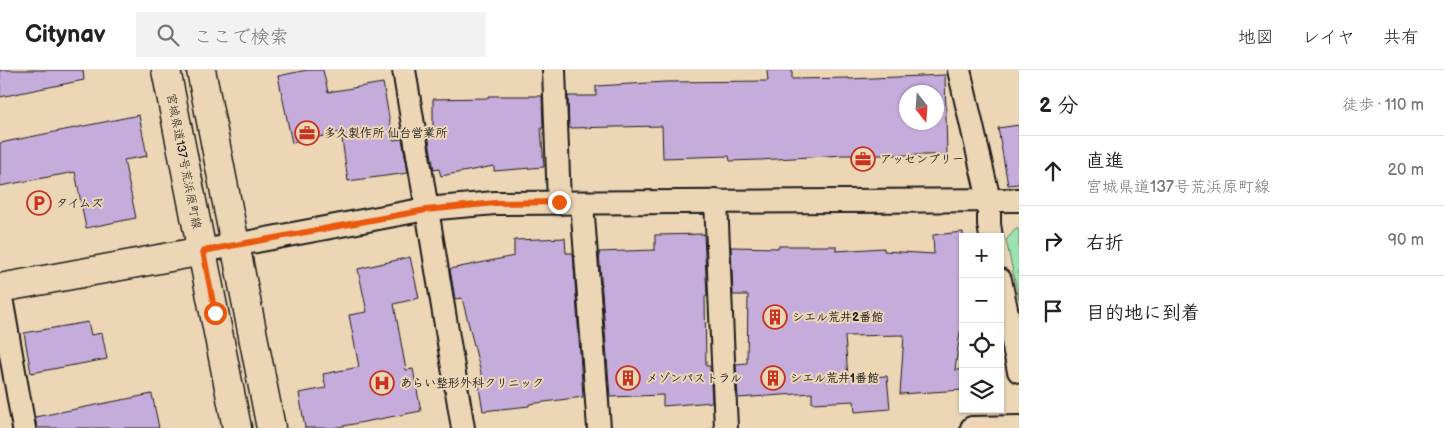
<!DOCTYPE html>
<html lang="ja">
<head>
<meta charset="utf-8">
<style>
	body { margin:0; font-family:"Balsamiq Sans","Klee One",sans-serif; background:#f2f2f2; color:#222 }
	.controls { position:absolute; right:15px; bottom:15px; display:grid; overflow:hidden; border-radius:0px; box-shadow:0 1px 4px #0004 }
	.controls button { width:45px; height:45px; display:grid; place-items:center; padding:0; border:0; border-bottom:1px solid #e0e0e0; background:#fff; color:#222; font:25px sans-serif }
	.compass { position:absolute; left:899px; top:15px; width:45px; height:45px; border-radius:50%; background:#fff; box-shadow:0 1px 4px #0004; rotate:163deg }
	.stop { position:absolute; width:15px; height:15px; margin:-11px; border:4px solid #ea580c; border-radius:50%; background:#fff }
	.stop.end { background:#ea580c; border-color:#fff; box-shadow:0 1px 5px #0008 }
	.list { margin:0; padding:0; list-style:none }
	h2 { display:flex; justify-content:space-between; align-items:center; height:65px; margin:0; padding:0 20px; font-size:21px }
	h2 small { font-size:16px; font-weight:400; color:#767676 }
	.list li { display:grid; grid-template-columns:32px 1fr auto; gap:15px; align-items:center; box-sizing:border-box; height:70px; padding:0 20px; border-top:1px solid #e0e0e0 }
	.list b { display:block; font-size:19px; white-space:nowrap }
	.list p { margin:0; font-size:16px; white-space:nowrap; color:#767676 }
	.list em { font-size:16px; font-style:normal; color:#767676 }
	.icon { flex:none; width:28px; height:28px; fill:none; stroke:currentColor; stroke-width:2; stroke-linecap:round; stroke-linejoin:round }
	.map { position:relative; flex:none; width:1019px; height:358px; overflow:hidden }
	header { display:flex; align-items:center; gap:30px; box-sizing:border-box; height:70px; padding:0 25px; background:#fff; border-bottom:1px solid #e0e0e0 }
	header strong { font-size:24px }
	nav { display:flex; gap:28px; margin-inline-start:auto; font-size:18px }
	.search { width:350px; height:45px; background:#f2f2f2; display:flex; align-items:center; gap:12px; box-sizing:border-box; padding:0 18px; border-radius:0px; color:#767676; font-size:19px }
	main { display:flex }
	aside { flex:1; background:#fff }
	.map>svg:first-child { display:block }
	.green { fill:#9be2af; stroke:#5c7f66 }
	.building { fill:#c6acdb; stroke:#1c1c1c; fill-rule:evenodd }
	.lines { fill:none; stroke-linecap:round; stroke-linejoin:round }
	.street-casing { stroke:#1c1c1c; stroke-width:26 }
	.secondary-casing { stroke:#1c1c1c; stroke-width:31 }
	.street { stroke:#ecd6b5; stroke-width:22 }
	.secondary { stroke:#ecd6b5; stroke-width:28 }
	.route { stroke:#ea580c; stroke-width:6 }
	.labels { text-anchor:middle; stroke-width:4; stroke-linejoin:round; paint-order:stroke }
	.poi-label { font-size:12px; font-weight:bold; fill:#1c1c1c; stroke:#ecd6b5; text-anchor:start }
	.street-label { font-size:12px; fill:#1c1c1c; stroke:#ecd6b5 }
</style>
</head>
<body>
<header>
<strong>Citynav</strong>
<div class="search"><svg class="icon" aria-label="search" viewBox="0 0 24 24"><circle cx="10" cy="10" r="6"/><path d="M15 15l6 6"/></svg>ここで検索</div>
<nav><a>地図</a><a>レイヤ</a><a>共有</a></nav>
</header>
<main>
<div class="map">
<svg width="1019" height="358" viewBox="0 0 1019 358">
	<rect width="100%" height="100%" fill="#ecd6b5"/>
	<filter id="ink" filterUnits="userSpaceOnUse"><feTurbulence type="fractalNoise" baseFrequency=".02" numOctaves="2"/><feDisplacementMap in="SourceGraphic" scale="10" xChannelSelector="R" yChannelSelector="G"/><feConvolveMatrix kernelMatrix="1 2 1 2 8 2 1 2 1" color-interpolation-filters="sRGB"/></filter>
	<g filter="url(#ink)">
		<!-- green -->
		<path class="green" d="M 1016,159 L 1019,159 L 1019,229 L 1006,170 Z"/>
		<!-- building -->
		<g class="building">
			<path d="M 0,0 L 83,0 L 84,10 L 0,27 Z"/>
			<path d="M 307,0 L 323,0 L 328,22 L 383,13 L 393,70 L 402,69 L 408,103 L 348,111 L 341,62 L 292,73 L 278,6 Z"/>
			<path d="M 767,0 L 792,0 L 792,9 L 849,8 L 849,9 L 945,5 L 947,85 L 843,85 L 760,90 L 730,91 L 729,86 L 663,88 L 662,56 L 569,58 L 568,26 L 596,26 L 596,16 L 666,12 L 768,11 ZM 906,22 L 936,22 L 936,52 L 906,52 Z"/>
			<path d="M 488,26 L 542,26 L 543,58 L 541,58 L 544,97 L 494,101 L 494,96 L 441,106 L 439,99 L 434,100 L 428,65 L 433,65 L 433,29 L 488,28 Z"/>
			<path d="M 139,45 L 147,86 L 124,90 L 136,148 L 86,158 L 75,102 L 0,116 L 0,73 Z"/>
			<path d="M 1019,55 L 1019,114 L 1008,115 L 998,58 Z"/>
			<path d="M 963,162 L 963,262 L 960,262 L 955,300 L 963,299 L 963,320 L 900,324 L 904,265 L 845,266 L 848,308 L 887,306 L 890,339 L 855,342 L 854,331 L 812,333 L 812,323 L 738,328 L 736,294 L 747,293 L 748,225 L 733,225 L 731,177 L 778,178 L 778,176 L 836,176 L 836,181 L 884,178 L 884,181 L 934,184 L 933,165 Z"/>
			<path d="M 704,164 L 707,226 L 705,227 L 706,296 L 710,296 L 712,332 L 663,336 L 663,325 L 610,327 L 599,182 L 655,180 L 655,165 Z"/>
			<path d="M 565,168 L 566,183 L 573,183 L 583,327 L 529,334 L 529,336 L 483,341 L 478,312 L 483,311 L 462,228 L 455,229 L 450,199 L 514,186 L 514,170 Z"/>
			<path d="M 410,187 L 419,228 L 394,234 L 406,300 L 413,299 L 421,341 L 333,358 L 305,358 L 299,323 L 326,318 L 323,304 L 359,297 L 349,245 L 367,242 L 358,199 Z"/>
			<path d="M 88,252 L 91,265 L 102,263 L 107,289 L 31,303 L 24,263 Z"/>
			<path d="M 152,324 L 159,358 L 37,358 L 35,347 Z"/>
		</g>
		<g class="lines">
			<!-- street casing -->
			<g class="street-casing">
				<g id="street">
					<path d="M 404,0 L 463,358"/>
					<path d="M 554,0 L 559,132"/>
					<path d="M 959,0 L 989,130 L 989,154 L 991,167"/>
					<path d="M 716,131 L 726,358"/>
					<path d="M 582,133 L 599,358"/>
					<path d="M 203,181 L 426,139 L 495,133 L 1019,130"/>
					<path d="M 1000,210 L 1019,301"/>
					<path d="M 0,222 L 24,358"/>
					<path d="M 972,358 L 1019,357"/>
				</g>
			</g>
			<!-- secondary casing -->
			<g class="secondary-casing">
				<g id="secondary">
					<path d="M 166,0 L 237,358"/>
					<path d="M 201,0 L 271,358"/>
					<path d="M 0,218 L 203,181"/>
				</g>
			</g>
			<!-- street -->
			<use href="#street" class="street"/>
			<!-- secondary -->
			<use href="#secondary" class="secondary"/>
		</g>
	</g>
	<g class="lines" filter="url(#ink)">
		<!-- route -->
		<path class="route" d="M 215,243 L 203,181 L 426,140 L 495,133 L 559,132"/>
	</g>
	<!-- icons -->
	<defs>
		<g id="office-ring" transform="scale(1.25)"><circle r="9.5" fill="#ecd6b5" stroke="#c8321e" stroke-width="1.5"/><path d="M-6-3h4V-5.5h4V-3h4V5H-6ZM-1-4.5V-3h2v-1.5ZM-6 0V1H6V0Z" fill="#c8321e"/></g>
		<g id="parking-ring" transform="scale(1.25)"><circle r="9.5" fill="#ecd6b5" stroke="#c8321e" stroke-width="1.5"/><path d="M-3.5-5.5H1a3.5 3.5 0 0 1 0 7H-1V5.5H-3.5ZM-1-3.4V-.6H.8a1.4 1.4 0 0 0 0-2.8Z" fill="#c8321e"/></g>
		<g id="building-ring" transform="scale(1.25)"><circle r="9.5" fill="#ecd6b5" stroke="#c8321e" stroke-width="1.5"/><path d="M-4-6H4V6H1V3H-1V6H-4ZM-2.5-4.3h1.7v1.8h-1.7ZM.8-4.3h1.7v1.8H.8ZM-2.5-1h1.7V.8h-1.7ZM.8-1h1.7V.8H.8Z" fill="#c8321e"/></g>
		<g id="hospital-ring" transform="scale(1.25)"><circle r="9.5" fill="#ecd6b5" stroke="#c8321e" stroke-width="1.5"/><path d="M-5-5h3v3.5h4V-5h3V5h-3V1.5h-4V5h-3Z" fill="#c8321e"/></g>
	</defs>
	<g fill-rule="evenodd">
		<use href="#office-ring" x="307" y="63"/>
		<use href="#office-ring" x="863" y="89"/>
		<use href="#parking-ring" x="39" y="133"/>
		<use href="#building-ring" x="775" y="247"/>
		<use href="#building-ring" x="628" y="308"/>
		<use href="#building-ring" x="773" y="308"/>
		<use href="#hospital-ring" x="382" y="313"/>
	</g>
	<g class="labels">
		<!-- poi labels -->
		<g class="poi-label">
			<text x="324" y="67">多久製作所 仙台営業所</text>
			<text x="880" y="93">アッセンブリー</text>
			<text x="56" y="137">タイムズ</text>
			<text x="792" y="251">シエル荒井2番館</text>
			<text x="646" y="312">メゾンパストラル</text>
			<text x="790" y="312">シエル荒井1番館</text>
			<text x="400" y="317">あらい整形外科クリニック</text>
		</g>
		<!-- street labels -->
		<g class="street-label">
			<text transform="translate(184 91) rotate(79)" y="4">宮城県道137号荒浜原町線</text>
		</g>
	</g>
</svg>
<div class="controls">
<button>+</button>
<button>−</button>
<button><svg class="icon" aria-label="locate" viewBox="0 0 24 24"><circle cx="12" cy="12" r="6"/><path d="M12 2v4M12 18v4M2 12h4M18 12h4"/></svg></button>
<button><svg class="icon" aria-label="layers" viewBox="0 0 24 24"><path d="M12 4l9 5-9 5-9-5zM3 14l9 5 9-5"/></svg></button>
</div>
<svg class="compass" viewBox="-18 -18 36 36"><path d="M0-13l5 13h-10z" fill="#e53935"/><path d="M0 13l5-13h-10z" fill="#767676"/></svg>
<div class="stop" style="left:215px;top:243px"></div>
<div class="stop end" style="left:559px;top:132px"></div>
</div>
<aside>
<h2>2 分<small>徒歩 · 110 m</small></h2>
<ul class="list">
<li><svg class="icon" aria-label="ahead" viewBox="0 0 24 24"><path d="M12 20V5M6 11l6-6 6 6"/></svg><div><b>直進</b><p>宮城県道137号荒浜原町線</p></div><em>20 m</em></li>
<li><svg class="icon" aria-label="right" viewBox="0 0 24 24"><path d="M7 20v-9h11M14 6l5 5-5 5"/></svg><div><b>右折</b></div><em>90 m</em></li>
<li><svg class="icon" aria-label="arrive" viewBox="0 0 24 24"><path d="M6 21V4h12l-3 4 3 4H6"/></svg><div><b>目的地に到着</b></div></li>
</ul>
</aside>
</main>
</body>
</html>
